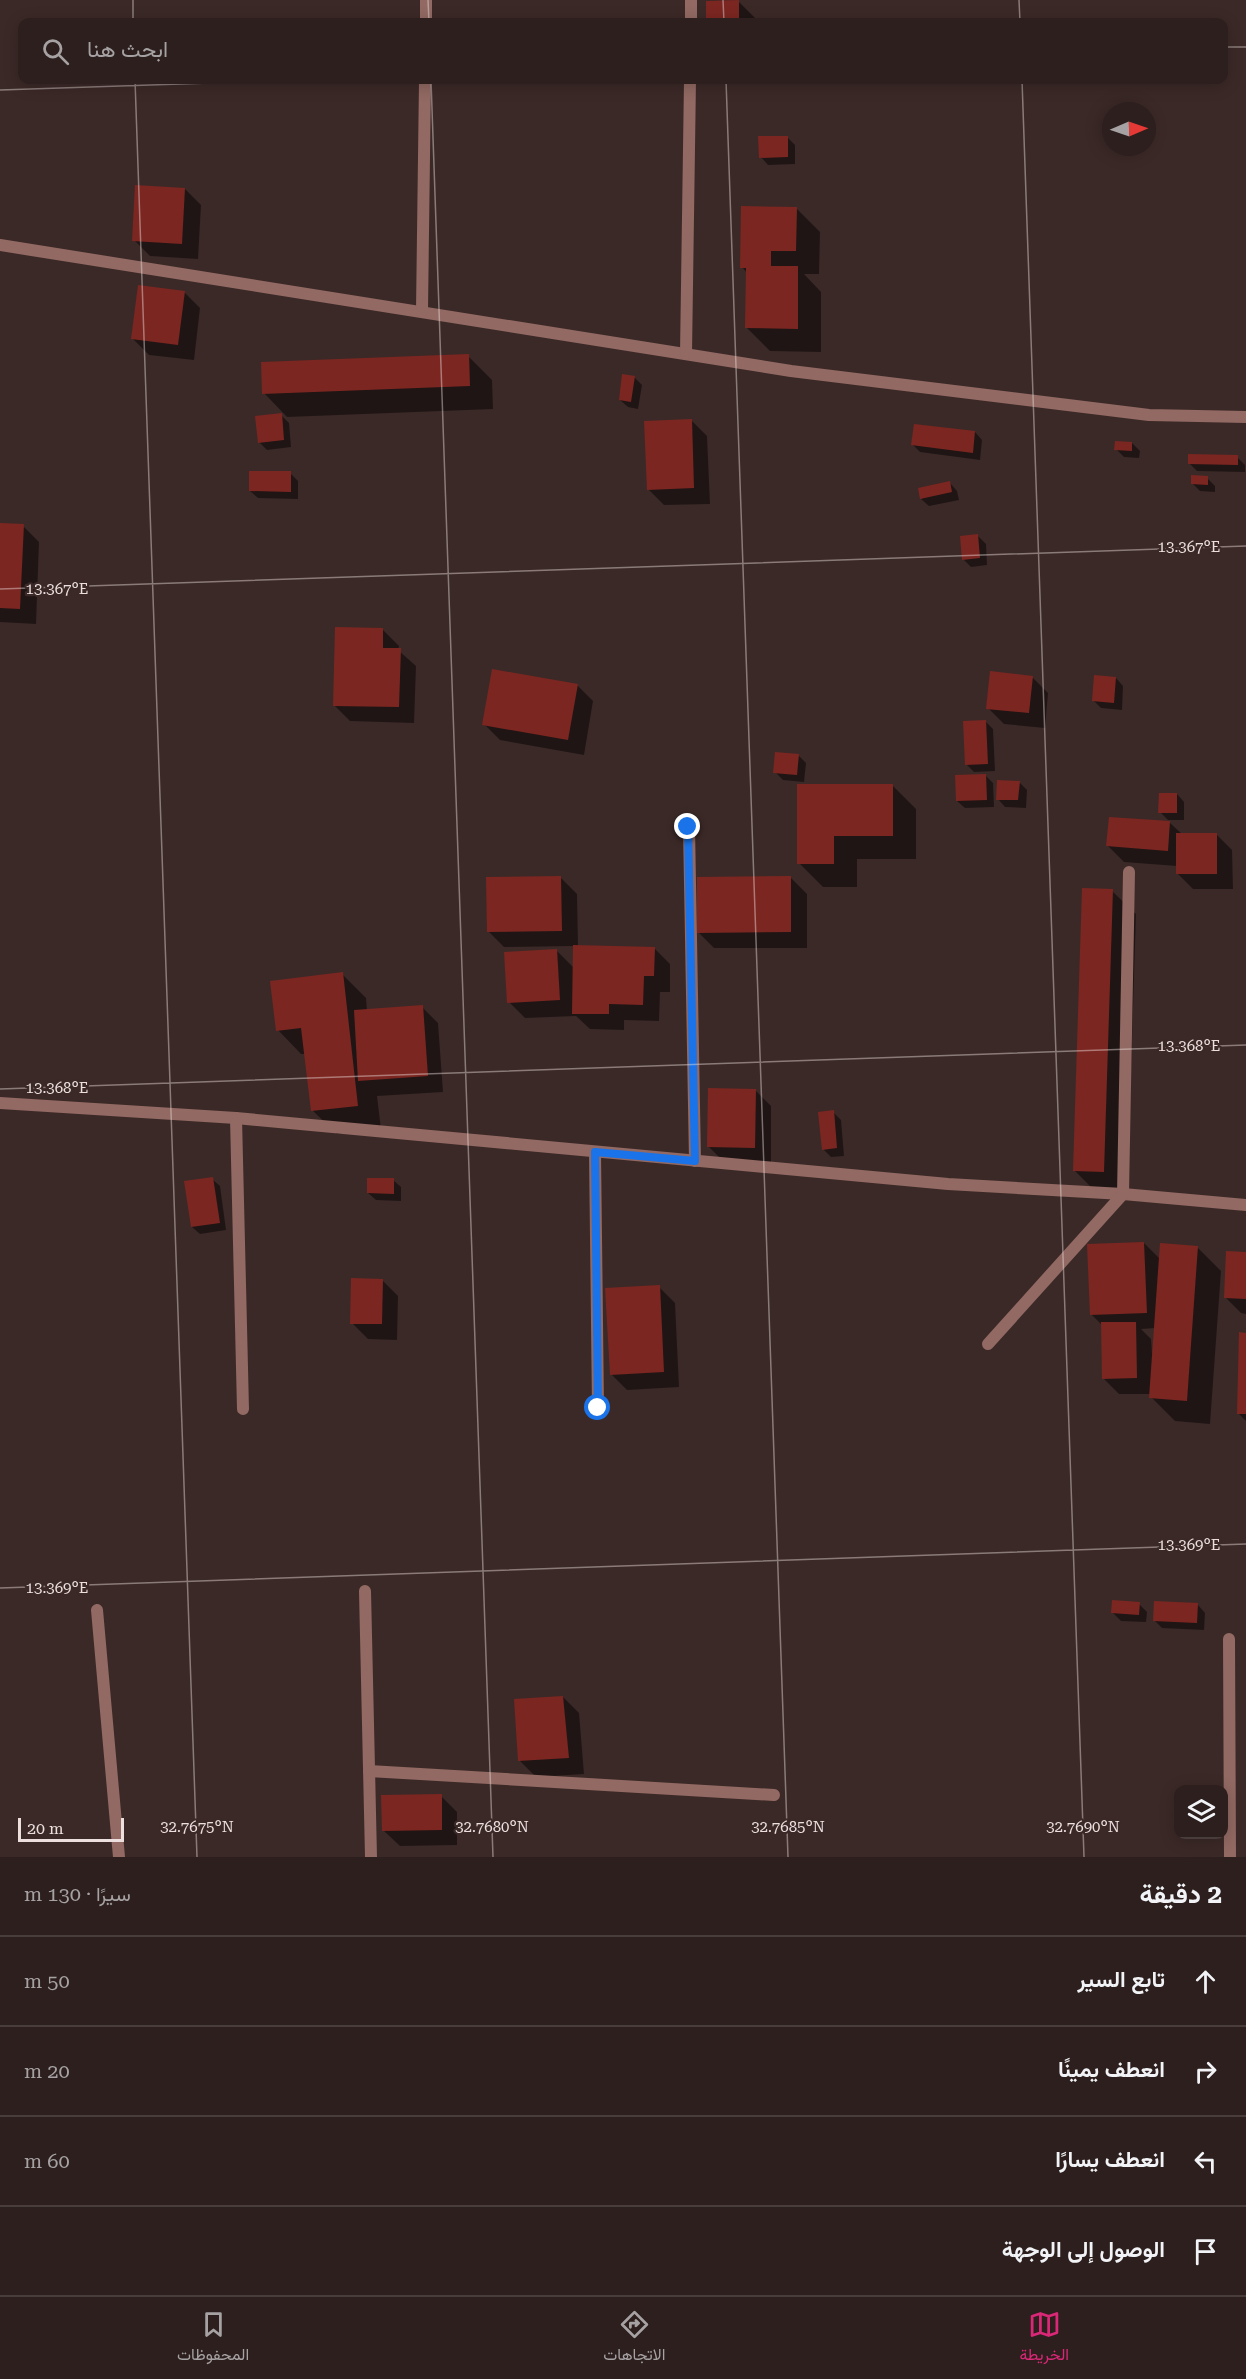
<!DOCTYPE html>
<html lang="ar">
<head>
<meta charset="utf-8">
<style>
	body { margin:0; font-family:"Roboto Serif",Vazirmatn,serif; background:#342726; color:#f1f3f6; direction:rtl }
	.controls { position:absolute; right:18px; bottom:18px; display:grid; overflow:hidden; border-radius:12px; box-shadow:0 3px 15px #0003 }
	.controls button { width:54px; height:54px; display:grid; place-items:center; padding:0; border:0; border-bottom:2px solid #483d3b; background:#2c1f1d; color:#f1f3f6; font:30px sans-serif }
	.compass { position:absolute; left:1102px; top:102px; width:54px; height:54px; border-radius:50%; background:#2c1f1d; box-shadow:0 3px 15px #0003; rotate:88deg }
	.scale { position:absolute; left:18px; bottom:15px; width:106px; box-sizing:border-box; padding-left:6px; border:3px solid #ecdfde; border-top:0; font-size:16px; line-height:21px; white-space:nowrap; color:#ecdfde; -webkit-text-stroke:4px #3b2927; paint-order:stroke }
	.stop { position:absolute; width:18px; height:18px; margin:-14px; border:4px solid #1a73e8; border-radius:50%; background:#fff }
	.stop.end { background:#1a73e8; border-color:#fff; box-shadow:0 2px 6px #0008 }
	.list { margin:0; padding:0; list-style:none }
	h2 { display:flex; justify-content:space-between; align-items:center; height:78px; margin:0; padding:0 24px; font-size:26px }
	h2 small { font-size:20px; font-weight:400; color:#a6a2a4 }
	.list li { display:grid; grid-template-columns:39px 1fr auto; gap:18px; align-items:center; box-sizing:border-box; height:90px; padding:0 24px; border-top:2px solid #483d3b }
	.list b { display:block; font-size:22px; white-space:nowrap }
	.list em { font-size:20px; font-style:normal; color:#a6a2a4 }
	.icon { flex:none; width:33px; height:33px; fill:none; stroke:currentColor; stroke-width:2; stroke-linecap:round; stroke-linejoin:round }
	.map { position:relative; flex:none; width:1246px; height:1857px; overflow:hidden; direction:ltr }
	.search { position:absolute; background:#2c1f1d; box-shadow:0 3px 15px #0003; left:18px; right:18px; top:18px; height:66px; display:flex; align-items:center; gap:15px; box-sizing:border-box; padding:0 21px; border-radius:12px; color:#a6a2a4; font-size:22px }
	.sheet { height:438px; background:#2c1f1d }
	nav { display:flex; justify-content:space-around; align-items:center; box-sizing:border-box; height:84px; border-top:2px solid #483d3b; background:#2c1f1d; font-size:16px; color:#a6a2a4 }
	nav a { display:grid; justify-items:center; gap:3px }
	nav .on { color:#db2777 }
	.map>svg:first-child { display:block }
	.shadow { fill:#0007; fill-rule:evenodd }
	.building { fill:#7c2621 }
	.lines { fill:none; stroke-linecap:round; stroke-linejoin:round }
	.street { stroke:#926963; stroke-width:12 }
	.route { stroke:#1a73e8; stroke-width:8 }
	.ticks { fill:none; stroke:#ecdfde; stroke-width:1.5; stroke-opacity:0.45 }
	.ticks-label { font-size:15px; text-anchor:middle; fill:#ecdfde; stroke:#3b2927; stroke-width:4.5; stroke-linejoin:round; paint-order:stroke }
</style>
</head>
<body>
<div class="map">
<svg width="1246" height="1857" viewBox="0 0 1246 1857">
	<rect width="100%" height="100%" fill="#3b2927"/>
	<!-- shadow -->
	<g class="shadow">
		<path d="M 707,2 L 739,2 L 755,18 L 755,22 L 707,22 Z"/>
		<path d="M 787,137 L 795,145 L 795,164 L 768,165 L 761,157 Z"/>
		<path d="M 185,189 L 201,205 L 198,259 L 150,256 L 134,240 Z"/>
		<path d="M 796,208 L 820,232 L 819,274 L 804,274 L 821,292 L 821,352 L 770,351 L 746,327 L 747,273 L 742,267 Z"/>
		<path d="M 184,292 L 200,308 L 194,360 L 149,355 L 133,339 Z"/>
		<path d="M 468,356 L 492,380 L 493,409 L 287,417 L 264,393 Z"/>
		<path d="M 634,377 L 642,385 L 638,409 L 628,407 L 620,400 Z"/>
		<path d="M 281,415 L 289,423 L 291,447 L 267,450 L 259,442 Z"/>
		<path d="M 691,420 L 707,436 L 710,504 L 664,505 L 648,489 Z"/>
		<path d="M 975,432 L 982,440 L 980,460 L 920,452 L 913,445 Z"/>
		<path d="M 1132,443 L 1140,451 L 1139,458 L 1124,457 L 1116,449 Z"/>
		<path d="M 1237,457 L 1245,465 L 1245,472 L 1197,471 L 1189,463 Z"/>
		<path d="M 290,473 L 298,481 L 298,499 L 258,498 L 250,491 Z"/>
		<path d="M 1207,478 L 1215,486 L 1215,492 L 1200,491 L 1192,483 Z"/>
		<path d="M 950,483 L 957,491 L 959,500 L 929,506 L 921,499 Z"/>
		<path d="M 0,524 L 23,526 L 39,542 L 36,624 L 0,622 Z"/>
		<path d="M 978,536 L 986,544 L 987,565 L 971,567 L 963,559 Z"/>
		<path d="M 383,630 L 399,646 L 398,650 L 416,666 L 414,723 L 350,721 L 334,705 Z"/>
		<path d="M 1032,677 L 1048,693 L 1045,728 L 1004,724 L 988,708 Z"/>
		<path d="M 1116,678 L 1123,686 L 1122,710 L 1101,708 L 1093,700 Z"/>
		<path d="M 577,685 L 593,701 L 584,755 L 500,740 L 484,724 Z"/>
		<path d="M 985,721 L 993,729 L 995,771 L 974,772 L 966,764 Z"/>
		<path d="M 798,755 L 806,763 L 804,782 L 783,780 L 775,772 Z"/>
		<path d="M 986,776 L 993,783 L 994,807 L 965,808 L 957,801 Z"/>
		<path d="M 1019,782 L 1027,790 L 1026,808 L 1005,807 L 998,799 Z"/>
		<path d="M 892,785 L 916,809 L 916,859 L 857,859 L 857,887 L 823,887 L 799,863 Z"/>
		<path d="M 1177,794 L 1184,802 L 1184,820 L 1168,820 L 1160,812 Z"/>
		<path d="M 1170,823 L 1182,834 L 1216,834 L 1232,850 L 1233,889 L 1193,889 L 1177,873 L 1177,866 L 1124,862 L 1108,846 Z"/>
		<path d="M 561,878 L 577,894 L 578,946 L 654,948 L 670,964 L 670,992 L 660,992 L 659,1021 L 624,1020 L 624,1030 L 590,1029 L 576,1016 L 525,1018 L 509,1002 L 557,951 L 574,968 L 575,946 L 504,947 L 488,931 Z"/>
		<path d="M 791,878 L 807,894 L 807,948 L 714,948 L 698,932 Z"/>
		<path d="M 1112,891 L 1136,914 L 1127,1195 L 1099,1195 L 1075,1171 Z"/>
		<path d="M 342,974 L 366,998 L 367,1011 L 422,1007 L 438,1023 L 443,1092 L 377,1096 L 381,1129 L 337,1134 L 313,1111 L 306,1054 L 301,1054 L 278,1030 Z"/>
		<path d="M 755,1090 L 771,1106 L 771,1163 L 725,1163 L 709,1147 Z"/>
		<path d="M 833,1112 L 841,1120 L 844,1156 L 831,1157 L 823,1149 Z"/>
		<path d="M 212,1179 L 220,1186 L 226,1230 L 200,1234 L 192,1227 Z"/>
		<path d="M 393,1180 L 401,1187 L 401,1201 L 376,1200 L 368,1193 Z"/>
		<path d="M 1144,1243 L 1161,1260 L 1197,1247 L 1221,1271 L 1210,1424 L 1175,1421 L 1151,1397 L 1151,1394 L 1119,1394 L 1103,1378 L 1102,1325 L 1091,1314 ZM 1156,1328 L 1154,1354 L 1152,1354 L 1151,1339 L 1141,1329 Z"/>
		<path d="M 1246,1254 L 1246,1314 L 1241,1313 L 1225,1297 Z"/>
		<path d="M 382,1280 L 398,1296 L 397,1340 L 368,1339 L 352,1323 Z"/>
		<path d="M 659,1287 L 675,1303 L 679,1387 L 627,1390 L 611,1374 Z"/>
		<path d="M 1246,1334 L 1246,1421 L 1239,1414 Z"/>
		<path d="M 1139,1604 L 1147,1612 L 1146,1622 L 1121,1621 L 1113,1613 Z"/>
		<path d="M 1198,1605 L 1205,1613 L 1204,1630 L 1162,1628 L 1154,1620 Z"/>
		<path d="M 563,1697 L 579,1713 L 584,1774 L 536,1777 L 520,1761 Z"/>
		<path d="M 441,1796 L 457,1812 L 457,1845 L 400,1846 L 383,1830 Z"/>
	</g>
	<!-- building -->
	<g class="building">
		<path d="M 739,0 L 739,22 L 706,22 L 706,1 Z"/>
		<path d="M 758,136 L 788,136 L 788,157 L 759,158 Z"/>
		<path d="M 135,185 L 185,188 L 182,244 L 132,241 Z"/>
		<path d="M 741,206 L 797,207 L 796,251 L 771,251 L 771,266 L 798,266 L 798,329 L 745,328 L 746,268 L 740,268 Z"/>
		<path d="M 138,285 L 185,291 L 178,345 L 131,339 Z"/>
		<path d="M 469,354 L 470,386 L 262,394 L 261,362 Z"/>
		<path d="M 622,374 L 635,376 L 631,402 L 619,400 Z"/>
		<path d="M 282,413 L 284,440 L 258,443 L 255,416 Z"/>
		<path d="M 692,419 L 694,488 L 647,490 L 644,421 Z"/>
		<path d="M 914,424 L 975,431 L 973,453 L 911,445 Z"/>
		<path d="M 1115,441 L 1132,442 L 1132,451 L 1114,450 Z"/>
		<path d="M 1188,454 L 1238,455 L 1238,465 L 1188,464 Z"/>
		<path d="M 249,471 L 291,471 L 291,492 L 249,491 Z"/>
		<path d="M 1191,475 L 1208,476 L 1208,485 L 1191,484 Z"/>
		<path d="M 950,481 L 952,492 L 920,499 L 918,488 Z"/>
		<path d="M 0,523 L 24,524 L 20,609 L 0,608 Z"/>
		<path d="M 978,534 L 980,558 L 962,560 L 960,536 Z"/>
		<path d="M 335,627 L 383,628 L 383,648 L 401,648 L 399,707 L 333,706 Z"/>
		<path d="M 492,669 L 578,684 L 568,740 L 482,725 Z"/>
		<path d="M 990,671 L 1033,676 L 1029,713 L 986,709 Z"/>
		<path d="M 1094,675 L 1116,677 L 1114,703 L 1092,701 Z"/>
		<path d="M 986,720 L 988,764 L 965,765 L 963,721 Z"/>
		<path d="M 775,752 L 799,754 L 797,775 L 773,773 Z"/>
		<path d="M 986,774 L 987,800 L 956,801 L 955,775 Z"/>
		<path d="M 997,780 L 1020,781 L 1018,800 L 996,800 Z"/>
		<path d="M 797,784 L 893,784 L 893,836 L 834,836 L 834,864 L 797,864 Z"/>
		<path d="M 1159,793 L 1177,793 L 1177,813 L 1158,813 Z"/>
		<path d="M 1109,817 L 1170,821 L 1168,851 L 1106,846 Z"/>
		<rect x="1176" y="833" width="41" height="41"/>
		<path d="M 561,876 L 562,931 L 487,932 L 486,877 Z"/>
		<path d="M 791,876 L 791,932 L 697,933 L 697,877 Z"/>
		<path d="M 1082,888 L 1113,889 L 1104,1172 L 1073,1171 Z"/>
		<path d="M 573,945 L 655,947 L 654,976 L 644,976 L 643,1005 L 609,1004 L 609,1014 L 572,1014 Z"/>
		<path d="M 557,949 L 560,1000 L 507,1003 L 504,952 Z"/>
		<path d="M 343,972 L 358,1106 L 311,1111 L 301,1028 L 276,1031 L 270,981 Z"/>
		<path d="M 423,1005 L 428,1076 L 358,1081 L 354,1010 Z"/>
		<path d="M 708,1088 L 756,1089 L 755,1148 L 707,1147 Z"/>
		<path d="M 834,1110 L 837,1148 L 822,1150 L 818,1112 Z"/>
		<path d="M 213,1177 L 220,1223 L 191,1227 L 184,1181 Z"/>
		<path d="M 367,1178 L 394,1178 L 394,1194 L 367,1193 Z"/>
		<path d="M 1144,1242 L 1147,1313 L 1090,1315 L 1087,1244 Z"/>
		<path d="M 1160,1243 L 1198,1246 L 1187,1401 L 1149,1398 Z"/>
		<path d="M 1226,1251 L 1246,1252 L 1246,1299 L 1224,1298 Z"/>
		<path d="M 351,1278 L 383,1279 L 382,1324 L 350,1324 Z"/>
		<path d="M 660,1285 L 664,1372 L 610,1375 L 605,1288 Z"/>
		<path d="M 1101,1322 L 1136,1322 L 1137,1378 L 1102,1379 Z"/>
		<path d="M 1239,1332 L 1246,1333 L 1246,1414 L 1237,1414 Z"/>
		<path d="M 1112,1600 L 1140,1602 L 1139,1615 L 1111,1613 Z"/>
		<path d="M 1154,1601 L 1198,1603 L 1197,1623 L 1153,1621 Z"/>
		<path d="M 563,1696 L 569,1758 L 518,1761 L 514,1699 Z"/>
		<path d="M 442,1794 L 442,1830 L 382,1831 L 381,1795 Z"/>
	</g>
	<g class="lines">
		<!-- street -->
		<g class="street">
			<path d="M 426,22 L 426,0"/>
			<path d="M 691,22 L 691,0"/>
			<path d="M 0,245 L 791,371 L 1149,415 L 1246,417"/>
			<path d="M 422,311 L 425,80"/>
			<path d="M 686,354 L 690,80"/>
			<path d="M 689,827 L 695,1161"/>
			<path d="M 0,1103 L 236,1118 L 948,1184 L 1123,1194 L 1246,1205"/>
			<path d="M 236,1118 L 243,1409"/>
			<path d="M 595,1152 L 598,1408"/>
			<path d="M 988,1344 L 1123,1194 L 1129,872"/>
			<path d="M 365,1591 L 371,1857"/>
			<path d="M 97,1610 L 119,1857"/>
			<path d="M 1229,1639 L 1230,1857"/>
			<path d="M 369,1771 L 774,1795"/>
		</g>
	</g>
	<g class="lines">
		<!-- route -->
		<path class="route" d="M 598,1408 L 595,1152 L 695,1161 L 688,827"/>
	</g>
	<!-- ticks -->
	<path class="ticks" d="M 133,0 L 133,22M 428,0 L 429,22M 723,0 L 724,22M 1019,0 L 1020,22M 1224,47 L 1246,47M 135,80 L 197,1857M 431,80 L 493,1857M 726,80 L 788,1857M 1022,80 L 1084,1857M 0,90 L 305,80M 0,589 L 1246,546M 0,1089 L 1246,1045M 0,1588 L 1246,1544"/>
	<g class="ticks-label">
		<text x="1189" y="552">13.367°E</text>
		<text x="57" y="594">13.367°E</text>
		<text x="1189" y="1051">13.368°E</text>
		<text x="57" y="1093">13.368°E</text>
		<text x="1189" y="1550">13.369°E</text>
		<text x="57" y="1593">13.369°E</text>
		<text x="197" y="1832">32.7675°N</text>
		<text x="492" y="1832">32.7680°N</text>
		<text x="788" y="1832">32.7685°N</text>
		<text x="1083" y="1832">32.7690°N</text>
	</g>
</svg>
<div class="controls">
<button><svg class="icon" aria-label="layers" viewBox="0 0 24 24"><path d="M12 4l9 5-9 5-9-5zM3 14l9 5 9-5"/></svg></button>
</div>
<svg class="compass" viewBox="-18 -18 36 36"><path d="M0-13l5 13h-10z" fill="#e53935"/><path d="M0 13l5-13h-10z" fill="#a6a2a4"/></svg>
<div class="scale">20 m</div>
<div class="stop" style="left:598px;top:1408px"></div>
<div class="stop end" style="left:688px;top:827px"></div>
<div class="search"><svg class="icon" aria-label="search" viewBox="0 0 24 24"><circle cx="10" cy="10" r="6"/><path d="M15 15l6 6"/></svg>ابحث هنا</div>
</div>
<section class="sheet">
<h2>2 دقيقة<small>سيرًا · 130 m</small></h2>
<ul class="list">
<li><svg class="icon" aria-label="ahead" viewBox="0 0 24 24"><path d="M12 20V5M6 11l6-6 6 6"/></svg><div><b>تابع السير</b></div><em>50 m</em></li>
<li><svg class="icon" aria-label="right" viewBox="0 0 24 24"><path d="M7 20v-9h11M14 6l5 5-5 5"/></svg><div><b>انعطف يمينًا</b></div><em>20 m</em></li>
<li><svg class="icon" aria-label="left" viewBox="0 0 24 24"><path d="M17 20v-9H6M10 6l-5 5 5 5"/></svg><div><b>انعطف يسارًا</b></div><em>60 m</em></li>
<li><svg class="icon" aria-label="arrive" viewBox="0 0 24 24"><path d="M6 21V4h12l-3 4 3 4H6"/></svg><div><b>الوصول إلى الوجهة</b></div></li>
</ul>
</section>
<nav>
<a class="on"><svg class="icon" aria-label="map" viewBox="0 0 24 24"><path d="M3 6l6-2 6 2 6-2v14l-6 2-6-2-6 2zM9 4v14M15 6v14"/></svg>الخريطة</a>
<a><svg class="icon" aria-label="directions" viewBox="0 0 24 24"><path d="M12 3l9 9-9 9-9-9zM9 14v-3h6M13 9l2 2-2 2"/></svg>الاتجاهات</a>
<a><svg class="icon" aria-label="saved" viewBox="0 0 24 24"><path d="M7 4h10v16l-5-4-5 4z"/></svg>المحفوظات</a>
</nav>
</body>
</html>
